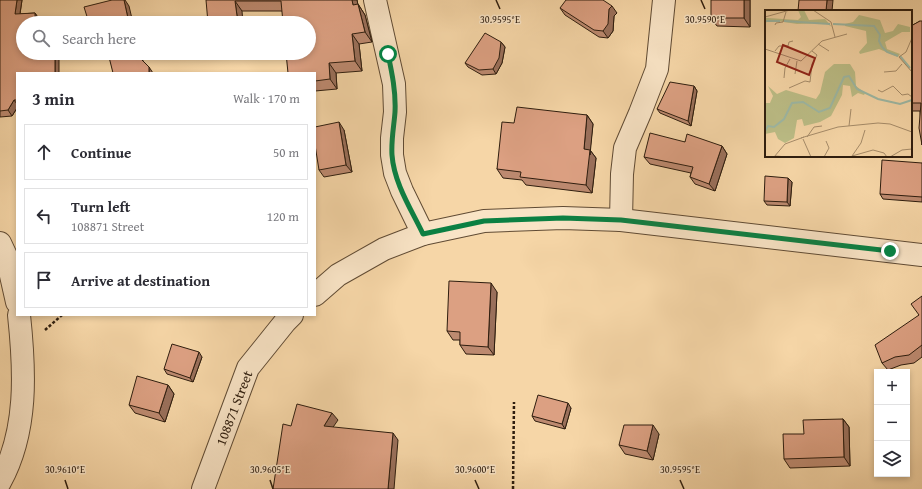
<!DOCTYPE html>
<html lang="en">
<head>
<meta charset="utf-8">
<style>
	body { margin:0; font-family:"Gentium Book Plus",serif; background:#f7f7f7; color:#2b2b33 }
	.controls { position:absolute; right:12px; bottom:12px; display:grid; overflow:hidden; border-radius:0px; box-shadow:0 2px 6px #0003 }
	.controls button { width:36px; height:36px; display:grid; place-items:center; padding:0; border:0; border-bottom:1px solid #e1e1e2; background:#fff; color:#2b2b33; font:20px sans-serif }
	.stop { position:absolute; width:12px; height:12px; margin:-9px; border:3px solid #0b8043; border-radius:50%; background:#fff }
	.stop.end { background:#0b8043; border-color:#fff; box-shadow:0 1px 4px #0008 }
	.list { margin:0; padding:0; list-style:none }
	h2 { display:flex; justify-content:space-between; align-items:center; height:52px; margin:0; padding:0 16px; font-size:17px }
	h2 small { font-size:13px; font-weight:400; color:#7c7c81 }
	.list li { display:grid; grid-template-columns:26px 1fr auto; gap:12px; align-items:center; box-sizing:border-box; height:56px; margin:0 8px 8px; padding:0 8px; border:1px solid #e1e1e2; border-radius:0px }
	.list b { display:block; font-size:15px; white-space:nowrap }
	.list p { margin:0; font-size:13px; white-space:nowrap; color:#7c7c81 }
	.list em { font-size:13px; font-style:normal; color:#7c7c81 }
	.icon { flex:none; width:22px; height:22px; fill:none; stroke:currentColor; stroke-width:2; stroke-linecap:round; stroke-linejoin:round }
	.map { position:relative; flex:none; width:922px; height:489px; overflow:hidden }
	.search { position:absolute; background:#fff; box-shadow:0 2px 6px #0003; left:16px; top:16px; width:300px; height:44px; display:flex; align-items:center; gap:10px; box-sizing:border-box; padding:0 14px; border-radius:22px; color:#7c7c81; font-size:15px }
	.panel { position:absolute; background:#fff; box-shadow:0 2px 6px #0003; left:16px; top:72px; width:300px; height:244px; border-radius:0px }
	.map>svg:first-child { display:block }
	.lines { fill:none; stroke-linecap:round; stroke-linejoin:round }
	.minor-casing { stroke:#604b34; stroke-width:24 }
	.tertiary-casing { stroke:#604b34; stroke-width:24 }
	.path { stroke:#2e1d0e; stroke-width:2.5; stroke-dasharray:3 2; stroke-linecap:butt }
	.minor { stroke:#f9e4c6; stroke-width:22 }
	.tertiary { stroke:#f9e4c6; stroke-width:22 }
	.wall { fill:#bd8a70; stroke:#2e1d0e }
	.shaded-wall { fill:#9a705b; stroke:#2e1d0e }
	.building { fill:#dca082; stroke:#2e1d0e }
	.route { stroke:#0b8043; stroke-width:5 }
	.ticks { fill:none; stroke:#2e1d0e; stroke-width:1.5 }
	.labels { text-anchor:middle; stroke-width:3; stroke-linejoin:round; paint-order:stroke }
	.street-label { font-size:14px; fill:#2e1d0e; stroke:#f9e4c6 }
	.inset-river { fill:none; stroke:#9db9a6; stroke-width:2 }
	.inset-road { fill:none; stroke:#a68c6a; stroke-width:1 }
	.view { fill:#8f2418; fill-opacity:0.15; stroke:#8f2418; stroke-width:2 }
	.inset-edge { fill:none; stroke:#2e1d0e; stroke-width:2 }
	.ticks-label { font-size:10px; text-anchor:middle; fill:#2e1d0e; stroke:#f9e4c6; stroke-width:3; stroke-linejoin:round; paint-order:stroke }
</style>
</head>
<body>
<div class="map">
<svg width="922" height="489" viewBox="0 0 922 489">
	<rect width="100%" height="100%" fill="#f6d6a7"/>
	<filter id="stains"><feTurbulence type="fractalNoise" baseFrequency=".005" numOctaves="4"/><feColorMatrix values="0 0 0 0 .2 0 0 0 0 .09 0 0 0 0 .02 0 0 0 .5 -.17"/></filter>
	<radialGradient id="worn" r=".72"><stop offset=".6" stop-color="#630" stop-opacity="0"/><stop offset="1" stop-color="#630" stop-opacity=".3"/></radialGradient>
	<g class="lines">
		<!-- minor casing -->
		<g class="minor-casing">
			<g id="minor">
				<path d="M 375,0 L 394,84 L 395,112 L 392,138 L 392,155 L 395,173 L 402,191 L 423,234"/>
				<path d="M 621,220 L 622,174 L 625,148 L 640,113 L 657,69 L 664,0"/>
				<path d="M 0,243 L 7,258 L 17,302"/>
				<path d="M 0,482 C 28,431 25,371 19,315"/>
			</g>
		</g>
		<!-- tertiary casing -->
		<g class="tertiary-casing">
			<g id="tertiary">
				<path d="M 315,295 L 338,275 L 384,249 L 423,234 L 484,221 L 563,218 L 621,220 L 922,255"/>
				<path d="M 203,489 L 248,368 L 285,322 L 292,315"/>
			</g>
		</g>
		<!-- path -->
		<g class="path">
			<path d="M 45,330 L 62,315"/>
			<path d="M 513,489 L 514,402"/>
		</g>
		<!-- minor -->
		<use href="#minor" class="minor"/>
		<!-- tertiary -->
		<use href="#tertiary" class="tertiary"/>
	</g>
	<!-- wall -->
	<g class="wall">
		<path d="M 0,0 L 22,0 L 20,14 L 35,13 L 39,19 L 39,23 L 23,23 L 17,73 L 17,108 L 12,116 L 0,117 Z"/>
		<path d="M 206,0 L 357,0 L 358,5 L 358,4 L 365,15 L 372,42 L 359,44 L 362,71 L 336,73 L 337,89 L 315,91 L 315,73 L 282,11 L 242,11 Z"/>
		<path d="M 750,0 L 750,27 L 717,26 L 711,18 Z"/>
		<path d="M 560,8 L 617,13 L 614,16 L 613,31 L 608,38 L 599,37 L 565,15 Z"/>
		<path d="M 920,21 L 922,145 L 920,111 L 911,111 L 911,26 Z"/>
		<path d="M 501,42 L 505,47 L 502,63 L 496,74 L 482,75 L 468,67 L 465,63 Z"/>
		<path d="M 694,86 L 697,91 L 691,126 L 660,113 L 657,109 Z"/>
		<path d="M 587,115 L 593,124 L 590,150 L 596,158 L 592,193 L 526,185 L 522,180 L 503,178 L 497,169 L 514,123 Z"/>
		<path d="M 344,130 L 352,172 L 324,177 L 319,170 Z"/>
		<path d="M 685,142 L 722,146 L 727,154 L 715,191 L 695,184 L 690,177 L 691,173 L 650,164 L 644,157 Z"/>
		<path d="M 922,163 L 922,202 L 883,199 L 880,194 Z"/>
		<path d="M 792,182 L 790,206 L 767,205 L 764,201 Z"/>
		<path d="M 497,292 L 494,355 L 466,354 L 460,345 L 460,340 L 453,340 L 447,331 Z"/>
		<path d="M 922,296 L 922,357 L 914,363 L 901,365 L 888,370 L 882,363 L 919,315 Z"/>
		<path d="M 202,357 L 193,382 L 167,374 L 164,369 Z"/>
		<path d="M 168,385 L 174,394 L 165,422 L 135,413 L 129,405 Z"/>
		<path d="M 571,408 L 565,429 L 535,421 L 532,416 Z"/>
		<path d="M 843,419 L 849,427 L 850,466 L 790,468 L 784,459 L 804,434 Z"/>
		<path d="M 659,434 L 653,460 L 625,454 L 619,445 Z"/>
	</g>
	<!-- shaded-wall -->
	<g class="shaded-wall">
		<path d="M 17,0 L 22,0 L 19,20 L 15,14 Z"/>
		<path d="M 124,0 L 125,0 L 129,6 L 133,23 L 129,23 Z"/>
		<path d="M 352,0 L 357,0 L 360,15 L 353,5 Z"/>
		<path d="M 744,0 L 750,0 L 750,27 L 744,18 Z"/>
		<path d="M 827,0 L 833,0 L 832,11 L 826,11 Z"/>
		<path d="M 235,1 L 242,11 L 243,23 L 238,23 Z"/>
		<path d="M 358,4 L 365,15 L 372,42 L 365,32 Z"/>
		<path d="M 612,6 L 617,13 L 614,16 L 613,31 L 608,38 L 603,31 L 609,9 Z"/>
		<path d="M 35,13 L 39,19 L 39,23 L 35,23 Z"/>
		<path d="M 352,34 L 359,44 L 362,71 L 355,61 Z"/>
		<path d="M 501,42 L 505,47 L 502,63 L 496,74 L 493,69 Z"/>
		<rect x="55" y="53" width="4" height="20"/>
		<path d="M 137,53 L 141,53 L 144,65 L 138,56 Z"/>
		<path d="M 329,63 L 336,73 L 337,89 L 330,79 Z"/>
		<path d="M 149,67 L 153,73 L 149,73 Z"/>
		<path d="M 694,86 L 697,91 L 691,126 L 688,121 Z"/>
		<path d="M 14,100 L 17,104 L 17,108 L 12,116 L 8,110 Z"/>
		<path d="M 587,115 L 593,124 L 590,155 L 590,150 L 596,158 L 592,193 L 586,185 L 584,149 Z"/>
		<path d="M 339,122 L 344,130 L 352,172 L 346,165 Z"/>
		<path d="M 722,146 L 727,154 L 715,191 L 709,184 Z"/>
		<path d="M 788,178 L 792,182 L 790,206 L 787,202 Z"/>
		<path d="M 491,283 L 497,292 L 494,355 L 488,347 Z"/>
		<path d="M 199,352 L 202,357 L 193,382 L 190,378 Z"/>
		<path d="M 168,385 L 174,394 L 165,422 L 159,413 Z"/>
		<path d="M 568,403 L 571,408 L 565,429 L 562,424 Z"/>
		<path d="M 332,413 L 338,420 L 329,433 L 324,426 Z"/>
		<path d="M 843,419 L 849,427 L 850,466 L 844,457 Z"/>
		<path d="M 653,425 L 659,434 L 653,460 L 647,451 Z"/>
		<path d="M 393,433 L 398,440 L 394,489 L 388,489 Z"/>
	</g>
	<!-- building -->
	<g class="building">
		<path d="M 0,0 L 17,0 L 15,14 L 35,13 L 35,23 L 23,23 L 23,53 L 55,53 L 55,73 L 17,73 L 17,100 L 14,100 L 8,110 L 0,111 Z"/>
		<path d="M 112,0 L 124,0 L 129,23 L 89,23 L 84,7 Z"/>
		<path d="M 206,0 L 352,0 L 353,5 L 358,4 L 365,32 L 352,34 L 355,61 L 329,63 L 330,79 L 315,81 L 315,73 L 288,73 L 286,53 L 309,53 L 309,23 L 283,23 L 281,1 L 235,1 L 238,23 L 208,23 Z"/>
		<path d="M 566,0 L 603,0 L 612,6 L 609,9 L 608,24 L 603,31 L 594,30 L 560,8 Z"/>
		<rect x="711" y="0" width="33" height="18"/>
		<path d="M 799,0 L 827,0 L 826,11 L 798,11 Z"/>
		<path d="M 920,21 L 922,21 L 922,145 L 919,128 L 921,103 L 911,103 L 911,26 Z"/>
		<path d="M 485,33 L 501,42 L 499,58 L 493,69 L 479,70 L 465,63 Z"/>
		<path d="M 108,53 L 137,53 L 138,56 L 149,67 L 149,73 L 113,73 Z"/>
		<path d="M 670,82 L 694,86 L 688,121 L 657,109 Z"/>
		<path d="M 517,107 L 587,115 L 584,149 L 590,150 L 586,185 L 520,177 L 521,172 L 497,169 L 502,122 L 514,123 Z"/>
		<path d="M 339,122 L 346,165 L 319,170 L 315,145 L 315,127 Z"/>
		<path d="M 650,133 L 685,142 L 687,134 L 722,146 L 709,184 L 690,177 L 693,167 L 644,157 Z"/>
		<path d="M 882,160 L 922,163 L 922,197 L 880,194 Z"/>
		<path d="M 765,176 L 788,178 L 787,202 L 764,201 Z"/>
		<path d="M 449,281 L 491,283 L 488,347 L 460,345 L 460,332 L 447,331 Z"/>
		<path d="M 922,296 L 922,345 L 909,355 L 895,357 L 882,363 L 875,345 L 919,315 L 911,304 Z"/>
		<path d="M 172,344 L 199,352 L 190,378 L 164,369 Z"/>
		<path d="M 137,376 L 168,385 L 159,413 L 129,405 Z"/>
		<path d="M 538,395 L 568,403 L 562,424 L 532,416 Z"/>
		<path d="M 297,404 L 332,413 L 324,426 L 393,433 L 388,489 L 273,489 L 283,424 L 291,426 Z"/>
		<path d="M 843,419 L 844,457 L 784,459 L 783,434 L 804,434 L 803,420 Z"/>
		<path d="M 624,425 L 653,425 L 647,451 L 619,445 Z"/>
	</g>
	<g class="lines">
		<!-- route -->
		<path class="route" d="M 388,54 C 392,73 396,92 395,112 C 394,126 391,140 392,155 C 394,183 411,209 423,234 L 484,221 L 563,218 L 621,220 L 890,251"/>
	</g>
	<!-- ticks -->
	<path class="ticks" d="M 496,0 L 500,9M 701,0 L 705,9M 65,480 L 68,489M 270,480 L 273,489M 475,480 L 479,489M 680,480 L 684,489"/>
	<g class="labels">
		<!-- street labels -->
		<g class="street-label">
			<text transform="translate(234 408) rotate(-69)" y="5">108871 Street</text>
		</g>
	</g>
	<!-- overview -->
	<g transform="translate(765 10)">
		<rect width="147" height="147" fill="#f6d6a7"/>
		<path d="M 33,0 L 39,0 L 44,10 L 60,9 L 67,17 L 61,13 L 32,14 L 6,10 L 0,13 L 0,8 L 3,8 L 33,10 L 36,7 ZM 94,5 L 115,10 L 120,23 L 128,21 L 133,14 L 145,17 L 145,22 L 137,22 L 120,32 L 122,39 L 135,44 L 133,47 L 114,39 L 95,44 L 94,42 L 102,33 L 101,21 L 80,16 L 80,14 L 88,12 ZM 69,54 L 85,54 L 90,62 L 91,76 L 100,83 L 99,85 L 93,83 L 87,87 L 85,76 L 78,75 L 77,85 L 66,106 L 55,112 L 39,116 L 37,109 L 32,110 L 29,128 L 20,133 L 13,129 L 10,122 L 0,124 L 0,93 L 5,93 L 8,86 L 3,76 L 12,84 L 21,80 L 51,89 L 55,83 L 60,62 Z" fill="#bcbe87"/>
		<path class="inset-river" d="M 0,11 L 15,11M 19,11 L 65,14M 68,14 L 109,16 L 115,25 L 114,31 L 117,37 L 122,42 L 133,46M 135,46 L 145,58M 0,121 L 3,116 L 9,117 L 19,109 L 27,93 L 38,92 L 54,102 L 65,98 L 79,67 L 84,66 L 92,79 L 113,89 L 135,94 L 147,90"/>
		<path class="inset-road" d="M 48,0 L 66,12 L 70,27M 0,7 L 25,0M 10,15 L 11,13 L 18,12 L 21,2M 147,28 L 141,42 L 134,47 L 147,62M 53,34 L 64,41M 0,39 L 36,51 L 57,31 L 82,24M 10,41 L 14,36 L 23,36 L 24,32 L 28,31M 119,62 L 131,61 L 137,54M 30,64 L 32,51M 19,68 L 20,58 L 25,49M 24,78 L 40,71 L 45,72 L 47,54 L 52,45 L 47,41M 113,80 L 117,82 L 128,76 L 137,85 L 143,84 L 147,87M 84,116 L 86,99M 39,127 L 73,117 L 113,113 L 125,114 L 147,122M 42,127 L 49,117 L 57,116M 38,129 L 46,147M 10,146 L 23,147M 87,146 L 108,140 L 119,143 L 122,147M 87,146 L 96,133 L 100,120M 9,147 L 20,134 L 39,127 L 36,128M 59,147 L 64,138 L 61,131M 125,147 L 137,140 L 147,139"/>
		<path class="view" d="M 18,35 L 50,48 L 44,65 L 12,52 Z"/>
		<rect width="147" height="147" class="inset-edge"/>
	</g>
	<g class="ticks-label">
		<text x="500" y="23">30.9595°E</text>
		<text x="705" y="23">30.9590°E</text>
		<text x="65" y="473">30.9610°E</text>
		<text x="270" y="473">30.9605°E</text>
		<text x="475" y="473">30.9600°E</text>
		<text x="680" y="473">30.9595°E</text>
	</g>
	<rect width="100%" height="100%" filter="url(#stains)"/>
	<rect width="100%" height="100%" fill="url(#worn)"/>
</svg>
<div class="controls">
<button>+</button>
<button>−</button>
<button><svg class="icon" aria-label="layers" viewBox="0 0 24 24"><path d="M12 4l9 5-9 5-9-5zM3 14l9 5 9-5"/></svg></button>
</div>
<div class="stop" style="left:388px;top:54px"></div>
<div class="stop end" style="left:890px;top:251px"></div>
<div class="search"><svg class="icon" aria-label="search" viewBox="0 0 24 24"><circle cx="10" cy="10" r="6"/><path d="M15 15l6 6"/></svg>Search here</div>
<section class="panel">
<h2>3 min<small>Walk · 170 m</small></h2>
<ul class="list">
<li><svg class="icon" aria-label="ahead" viewBox="0 0 24 24"><path d="M12 20V5M6 11l6-6 6 6"/></svg><div><b>Continue</b></div><em>50 m</em></li>
<li><svg class="icon" aria-label="left" viewBox="0 0 24 24"><path d="M17 20v-9H6M10 6l-5 5 5 5"/></svg><div><b>Turn left</b><p>108871 Street</p></div><em>120 m</em></li>
<li><svg class="icon" aria-label="arrive" viewBox="0 0 24 24"><path d="M6 21V4h12l-3 4 3 4H6"/></svg><div><b>Arrive at destination</b></div></li>
</ul>
</section>
</div>
</body>
</html>
